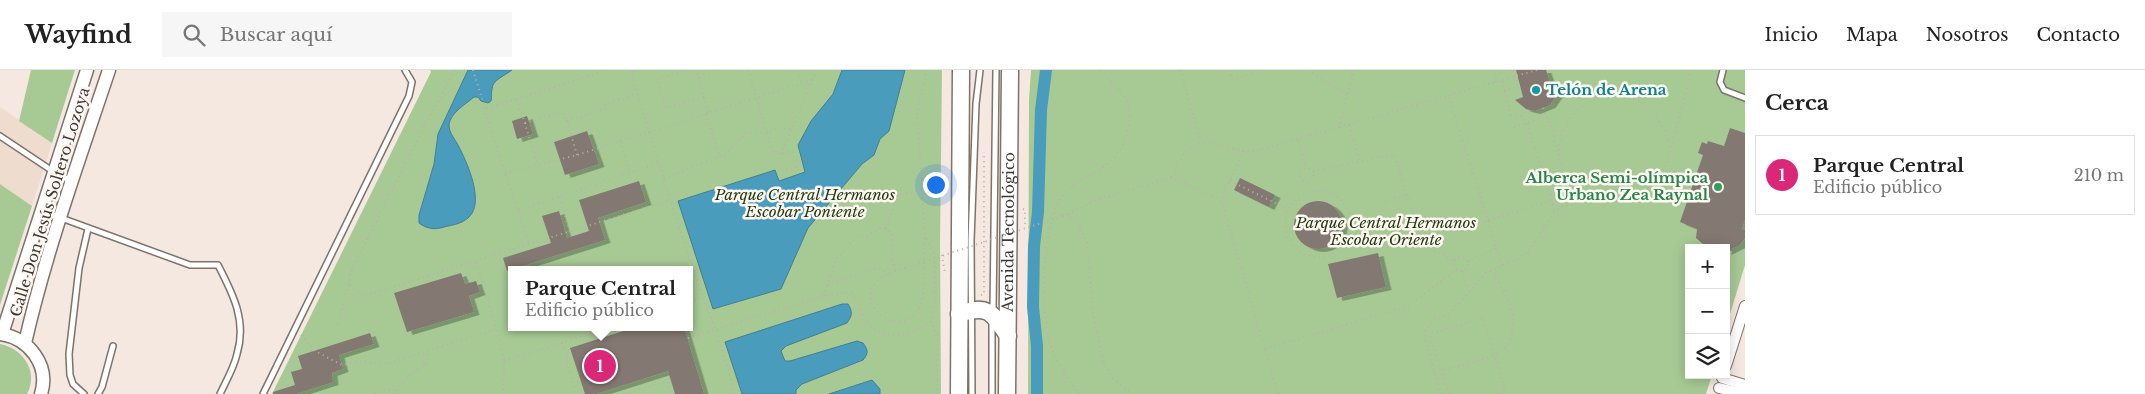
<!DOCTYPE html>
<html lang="es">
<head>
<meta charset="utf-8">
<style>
	body { margin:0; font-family:"Libre Baskerville",serif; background:#f6f6f6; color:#222 }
	.controls { position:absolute; right:15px; bottom:15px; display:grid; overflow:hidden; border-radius:0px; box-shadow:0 2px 12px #0003 }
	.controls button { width:45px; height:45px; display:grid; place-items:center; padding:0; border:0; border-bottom:1px solid #e0e0e0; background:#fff; color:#222; font:25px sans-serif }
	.you { position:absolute; left:935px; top:114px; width:18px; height:18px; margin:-12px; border:4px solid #fff; border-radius:50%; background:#1a73e8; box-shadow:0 0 0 8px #1a73e833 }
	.badge { display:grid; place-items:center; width:32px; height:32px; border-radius:50%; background:#db2777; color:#fff; font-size:16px; font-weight:700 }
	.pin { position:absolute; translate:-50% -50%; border:2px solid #fff; box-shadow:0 1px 5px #0006 }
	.popup { position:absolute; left:508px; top:196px; width:185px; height:65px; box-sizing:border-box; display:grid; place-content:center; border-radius:0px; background:#fff; filter:drop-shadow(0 1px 4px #0005); font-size:16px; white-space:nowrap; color:#767676 }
	.popup b { font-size:19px; color:#222 }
	.popup::after { content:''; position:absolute; left:50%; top:100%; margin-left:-10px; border:10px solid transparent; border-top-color:#fff }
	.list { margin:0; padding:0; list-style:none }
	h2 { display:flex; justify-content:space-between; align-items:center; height:65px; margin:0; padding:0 20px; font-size:21px }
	h2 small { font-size:16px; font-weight:400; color:#767676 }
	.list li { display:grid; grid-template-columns:32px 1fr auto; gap:15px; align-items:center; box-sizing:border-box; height:80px; margin:0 10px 10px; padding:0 10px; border:1px solid #e0e0e0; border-radius:0px }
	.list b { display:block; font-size:19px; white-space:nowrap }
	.list p { margin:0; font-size:16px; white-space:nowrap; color:#767676 }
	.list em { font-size:16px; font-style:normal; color:#767676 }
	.icon { flex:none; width:28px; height:28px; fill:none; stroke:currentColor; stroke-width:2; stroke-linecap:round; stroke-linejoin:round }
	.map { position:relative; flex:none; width:1745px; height:324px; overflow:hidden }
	header { display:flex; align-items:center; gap:30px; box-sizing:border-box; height:70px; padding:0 25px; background:#fff; border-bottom:1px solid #e0e0e0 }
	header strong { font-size:24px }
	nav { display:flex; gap:28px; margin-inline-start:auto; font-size:18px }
	.search { width:350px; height:45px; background:#f6f6f6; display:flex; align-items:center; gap:12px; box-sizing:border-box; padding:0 18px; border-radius:0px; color:#767676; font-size:19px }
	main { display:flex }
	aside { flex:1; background:#fff }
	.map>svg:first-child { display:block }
	.built { fill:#eedccf }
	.green { fill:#a7ca95; fill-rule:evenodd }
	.water { fill:#499cbb; stroke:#457e93 }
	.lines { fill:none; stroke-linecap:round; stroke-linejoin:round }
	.canal { stroke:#499cbb; stroke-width:12 }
	.building { fill:#847972; filter:url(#shadow) }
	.service-casing { stroke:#7d736b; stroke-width:8 }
	.minor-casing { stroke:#7d736b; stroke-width:12 }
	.tertiary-casing { stroke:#7d736b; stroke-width:15 }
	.primary-casing { stroke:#7d736b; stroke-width:19 }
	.path { stroke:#bab0aa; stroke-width:2; stroke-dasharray:1 4; stroke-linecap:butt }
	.service { stroke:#fff; stroke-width:5 }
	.minor { stroke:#fff; stroke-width:10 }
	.tertiary { stroke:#fff; stroke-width:12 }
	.primary { stroke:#fff; stroke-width:16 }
	.path-bridge { stroke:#bab0aa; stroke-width:2; stroke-dasharray:1 4; stroke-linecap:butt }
	.culture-dot { fill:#0f9aa8; stroke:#fef7f2; stroke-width:2 }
	.leisure-dot { fill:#2e9e5b; stroke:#fef7f2; stroke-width:2 }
	.labels { text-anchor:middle; stroke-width:5; stroke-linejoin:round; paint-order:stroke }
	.culture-label { font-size:15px; font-weight:bold; fill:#0d838f; stroke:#fef7f2; text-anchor:start }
	.leisure-label { font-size:15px; font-weight:bold; fill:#27864d; stroke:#fef7f2; text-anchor:end }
	.park-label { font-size:15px; font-style:italic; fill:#1f390f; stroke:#fef7f2 }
	.street-label { font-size:15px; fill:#3d3835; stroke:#fef7f2 }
</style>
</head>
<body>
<header>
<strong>Wayfind</strong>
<div class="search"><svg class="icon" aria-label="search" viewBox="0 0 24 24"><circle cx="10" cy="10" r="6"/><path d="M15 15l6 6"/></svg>Buscar aquí</div>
<nav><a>Inicio</a><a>Mapa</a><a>Nosotros</a><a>Contacto</a></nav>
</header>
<main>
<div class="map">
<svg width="1745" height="324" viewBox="0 0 1745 324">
	<defs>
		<filter id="shadow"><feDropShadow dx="5.5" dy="3" stdDeviation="0" flood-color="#0004"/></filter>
	</defs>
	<rect width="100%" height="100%" fill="#f4e8e0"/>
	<!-- built -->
	<path class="built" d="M 0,37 L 52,73 L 32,136 L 0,114 Z"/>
	<!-- green -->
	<g class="green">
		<path d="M 31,0 L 75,0 L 52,73 L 19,51 Z"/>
		<path d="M 430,0 L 942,0 L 940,173 L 941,324 L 272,324 L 431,2 ZM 511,200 L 689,200 L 689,257 L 511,257 Z"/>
		<path d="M 1031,0 L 1745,0 L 1745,195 L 1726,257 L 1726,178 L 1689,178 L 1689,305 L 1712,305 L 1706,324 L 1028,324 L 1029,30 Z"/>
		<path d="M 0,114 L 32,136 L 0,235 Z"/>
		<path d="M 0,274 C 23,278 39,302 27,324 L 0,324 Z"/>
	</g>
	<!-- water -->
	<g class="water">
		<path d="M 468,0 L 512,0 C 506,5 492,10 492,19 C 491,23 492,26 491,31 L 488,33 L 481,31 L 478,27 L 474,27 C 466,34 450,43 449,55 C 449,63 455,69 458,75 C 467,92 485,132 469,147 C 462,154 452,155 444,157 C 435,160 427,159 419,153 L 419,145 L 434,94 L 438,64 Z"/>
		<path d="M 842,0 L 905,0 L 889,61 L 880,69 L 874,85 L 862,94 L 808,158 L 781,219 L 713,239 L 678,131 L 775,100 L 779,111 L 805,102 L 798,75 L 811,51 L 833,24 Z"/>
		<path d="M 842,234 L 848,234 C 853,242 852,246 847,253 L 786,276 L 781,281 L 785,291 L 790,291 L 857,271 L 863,273 C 868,280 869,283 863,290 L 802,314 L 796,320 L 796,324 L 742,324 L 725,272 Z"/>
		<path d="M 872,310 L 880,319 L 880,324 L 829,324 Z"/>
	</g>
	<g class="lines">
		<!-- canal -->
		<path class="canal" d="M 1037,324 L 1037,276 L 1033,237 L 1034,176 L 1038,142 L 1041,40 L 1046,0"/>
	</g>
	<!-- building -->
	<g class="building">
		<path d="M 1516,0 L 1546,0 L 1553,21 L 1562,18 L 1550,35 L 1535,41 L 1526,39 L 1515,30 L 1523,27 Z"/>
		<path d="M 527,46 L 533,64 L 517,69 L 512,51 Z"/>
		<path d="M 1730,58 L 1745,63 L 1745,149 L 1742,159 L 1745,160 L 1745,168 L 1740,175 L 1726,182 L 1726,178 L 1709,178 L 1704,175 L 1696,168 L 1697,159 L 1680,152 L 1703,85 L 1698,83 L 1702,72 L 1707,74 L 1708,71 L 1724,76 Z"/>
		<path d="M 587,61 L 599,94 L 565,105 L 554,72 Z"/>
		<path d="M 1240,108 L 1275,125 L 1269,137 L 1234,120 Z"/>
		<path d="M 639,111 L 646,132 L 598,148 L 605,170 L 507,201 L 503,188 L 551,173 L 542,146 L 559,141 L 567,168 L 589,161 L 579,130 Z"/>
		<circle cx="1318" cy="155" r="24"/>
		<path d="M 1378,183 L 1386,217 L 1337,228 L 1328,194 Z"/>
		<path d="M 461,203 L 465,214 L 476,211 L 480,222 L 469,226 L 474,242 L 407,262 L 394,223 Z"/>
		<path d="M 636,257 L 684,257 L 704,324 L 675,324 L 668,301 L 596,324 L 585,324 L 570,278 Z"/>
		<path d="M 370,263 L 374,274 L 339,285 L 343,299 L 332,303 L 333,312 L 296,324 L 273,324 L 273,322 L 295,315 L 291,302 L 302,299 L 298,286 Z"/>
	</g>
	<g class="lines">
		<!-- service casing -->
		<g class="service-casing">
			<g id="service">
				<path d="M 1723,0 L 1720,12 L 1724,20 L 1745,28"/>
				<path d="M 0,66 L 54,102 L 71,111"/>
				<path d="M 42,141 L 190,195 L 218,195 C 233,224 247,251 237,284 C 234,298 226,311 220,324"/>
				<path d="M 993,241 L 996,0"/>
				<path d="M 84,324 L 73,314 L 70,305 L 69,284 L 79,198 L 88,159"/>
				<path d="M 98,324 L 102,317 L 113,276"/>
				<path d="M 263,324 L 409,26 L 412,12 L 405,0"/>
				<path d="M 972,324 L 971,170 L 976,34 L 980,0"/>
				<path d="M 992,324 L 992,252"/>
			</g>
		</g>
		<!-- minor casing -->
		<g class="minor-casing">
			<g id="minor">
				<path d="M 1726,296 L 1745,236"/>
				<path d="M 1722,308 L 1745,315"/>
				<path d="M 1719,318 L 1745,324"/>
			</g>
		</g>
		<!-- tertiary casing -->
		<g class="tertiary-casing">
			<g id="tertiary">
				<path d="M 0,264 C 29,268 50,295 41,324"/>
				<path d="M 2,264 L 87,0"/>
				<path d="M 25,273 C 46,181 79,90 109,0"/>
			</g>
		</g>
		<!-- primary casing -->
		<g class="primary-casing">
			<g id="primary">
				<path d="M 959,244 C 988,234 992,242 1008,266"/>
				<path d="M 959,324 L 961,0"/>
				<path id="s1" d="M 1007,324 L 1010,0"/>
			</g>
		</g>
		<!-- path -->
		<g class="path">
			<path d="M 455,0 L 425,55 L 350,203 L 349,214 L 360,224 L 367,225 L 670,130"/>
			<path d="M 473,0 L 485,38 L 484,41 L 529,174"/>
			<path d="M 630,0 L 670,130 L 703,227 L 716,260 L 735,324"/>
			<path d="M 687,0 L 657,9 L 666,38 L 704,27 L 696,0"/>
			<path d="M 748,0 L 772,79 C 778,86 783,84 792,81 L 796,97 L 786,100"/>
			<path d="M 797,0 L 802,13"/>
			<path d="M 1180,0 L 1201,72"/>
			<path d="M 1229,0 L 1233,10 L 1262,0"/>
			<path d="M 1308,0 L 1349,26"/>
			<path d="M 699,7 L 721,0"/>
			<path d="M 1502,11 L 1511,45 L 1521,46 L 1527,52 L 1555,141"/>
			<path d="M 1496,12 L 1493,5 L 1510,0"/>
			<path d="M 1504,20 L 1517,17 L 1513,0"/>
			<path d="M 704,27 L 709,43"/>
			<path d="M 1449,27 L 1502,195"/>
			<path d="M 517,29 L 538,95"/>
			<path d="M 487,38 L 608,0"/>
			<path d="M 1543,38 L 1553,60 L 1558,85"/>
			<path d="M 706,44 L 720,87"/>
			<path d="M 525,53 L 560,41 L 567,51"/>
			<path d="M 1349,55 L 1359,91"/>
			<path d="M 1514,57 L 1545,47"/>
			<path d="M 1339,58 L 1354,0"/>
			<path d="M 1298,70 L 1306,98"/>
			<path d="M 620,71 L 630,102"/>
			<path d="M 1462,71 L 1469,69"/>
			<path d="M 1244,81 L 1221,130 L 1278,324"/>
			<path d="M 781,84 L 816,0"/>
			<path d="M 577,85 L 567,51 L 606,39 L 605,34 L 637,24"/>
			<circle cx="1307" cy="105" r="7"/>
			<path d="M 1313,101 L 1394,84 L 1421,170 L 1424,175 L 1455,191"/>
			<path d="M 505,103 L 577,85 L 812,10"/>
			<path d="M 1171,107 L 1221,130"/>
			<path d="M 664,108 L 726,84 L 746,63 L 767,63 L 777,58 L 791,59"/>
			<path d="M 1230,111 L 1288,139"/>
			<circle cx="1318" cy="154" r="33"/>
			<path d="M 559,127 L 570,162"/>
			<path d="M 1584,127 C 1574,118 1565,109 1561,96 C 1558,89 1559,81 1560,73 C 1565,36 1610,12 1642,33 C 1657,43 1664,59 1670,74"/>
			<path d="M 1385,131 L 1406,125"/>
			<path d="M 1023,139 L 1025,140 L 1025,158"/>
			<path d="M 519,140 L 659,93"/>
			<path d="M 1067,144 L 1079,156 L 1087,172 L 1093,243 L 1103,291 L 1113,309 L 1132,324"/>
			<path d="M 1063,146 L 1094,131 L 1171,107 C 1176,99 1180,90 1185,83 C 1202,62 1223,77 1243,81 C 1248,82 1254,81 1259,80 L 1537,0"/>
			<path d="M 886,159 L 898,124 L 923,120"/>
			<path d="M 926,169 L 934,183 L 935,195 L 934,236 L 930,251 L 937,264 L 937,324"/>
			<path d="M 1347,171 L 1417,173 L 1551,130"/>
			<path d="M 942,185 L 945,204"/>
			<circle cx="1461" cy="194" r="7"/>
			<path d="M 1467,191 L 1497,178"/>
			<path d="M 476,193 L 497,259 L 504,291 L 503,324"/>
			<path d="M 905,198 C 896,201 883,204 877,211 C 852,239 909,276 923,229 L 925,167 L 917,44 L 927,0"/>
			<path d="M 1462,201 L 1468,220"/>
			<path d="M 827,215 L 874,199 L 882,199 L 888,204"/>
			<path d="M 981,225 L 984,224 L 984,82"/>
			<path d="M 824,226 L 836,188 L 848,178 L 851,171 L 860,166 L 867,166 L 880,158 L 886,159 L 892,164 L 892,188 L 896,201"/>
			<path d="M 689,232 L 703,227"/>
			<path d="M 337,254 L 349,214"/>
			<path d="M 301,265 L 315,281 L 342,295 L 358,291 L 386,294 L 497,259"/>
			<path d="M 688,268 L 824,226 L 850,222 L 858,228 C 859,233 859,239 861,243 C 873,272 911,269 930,251"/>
			<path d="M 562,273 L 576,324"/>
			<path d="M 1265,279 L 1409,236 L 1456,199"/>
			<path d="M 504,291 L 611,257"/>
			<path d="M 1434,302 C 1450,298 1489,290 1501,281 C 1516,271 1515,245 1508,230 C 1504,220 1497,210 1491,200"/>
			<path d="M 397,321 L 408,306 L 428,292 L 426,281"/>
			<path d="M 375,324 L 386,319 L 397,321 L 399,324"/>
			<path d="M 625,324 L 667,311 L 671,324"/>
			<path d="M 1080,324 C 1069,311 1060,298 1053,282 C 1039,247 1040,158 1062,126 C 1071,114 1087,108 1099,100 C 1121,86 1139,54 1125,28 C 1118,17 1108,9 1099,0"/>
			<path d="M 1441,324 L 1425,269 L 1425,263 L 1427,257 L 1435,250 L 1449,244 L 1486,203 L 1517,189 L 1529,181 L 1555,141 L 1584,127 L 1615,130 L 1631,128 L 1645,123 L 1654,115 L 1666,95 L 1692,0"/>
			<path d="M 1449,324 L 1430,264 L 1483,248 L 1505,321 L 1495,324"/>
		</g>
		<!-- service -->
		<use href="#service" class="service"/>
		<!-- minor -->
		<use href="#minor" class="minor"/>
		<!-- tertiary -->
		<use href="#tertiary" class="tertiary"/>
		<!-- primary -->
		<use href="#primary" class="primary"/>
		<!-- path-bridge -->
		<path class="path-bridge" d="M 905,198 L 1063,146"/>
	</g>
	<!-- markers -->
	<circle class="culture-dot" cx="1536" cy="20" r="5"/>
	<circle class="leisure-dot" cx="1718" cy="117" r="5"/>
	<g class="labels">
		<!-- culture labels -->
		<g class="culture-label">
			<text x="1546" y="25">Telón de Arena</text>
		</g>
		<!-- leisure labels -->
		<g class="leisure-label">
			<text x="1708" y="113">Alberca Semi-olímpica<tspan x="1708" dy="17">Urbano Zea Raynal</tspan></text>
		</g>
		<!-- park labels -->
		<g class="park-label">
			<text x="805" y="130">Parque Central Hermanos<tspan x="805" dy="17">Escobar Poniente</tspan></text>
			<text x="1386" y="158">Parque Central Hermanos<tspan x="1386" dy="17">Escobar Oriente</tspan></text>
		</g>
		<!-- street labels -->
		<g class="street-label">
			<text transform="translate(50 132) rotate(-73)" y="5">Calle Don Jesús Soltero Lozoya</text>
			<text dy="5" stroke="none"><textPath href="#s1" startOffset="162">Avenida Tecnológico</textPath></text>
		</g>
	</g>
</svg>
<div class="controls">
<button>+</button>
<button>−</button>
<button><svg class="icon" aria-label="layers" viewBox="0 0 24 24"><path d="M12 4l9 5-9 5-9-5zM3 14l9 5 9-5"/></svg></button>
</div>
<div class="you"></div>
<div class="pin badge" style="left:600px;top:296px">1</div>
<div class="popup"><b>Parque Central</b>Edificio público</div>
</div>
<aside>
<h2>Cerca<small></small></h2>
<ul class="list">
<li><span class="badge">1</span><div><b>Parque Central</b><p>Edificio público</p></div><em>210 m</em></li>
</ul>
</aside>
</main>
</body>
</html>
